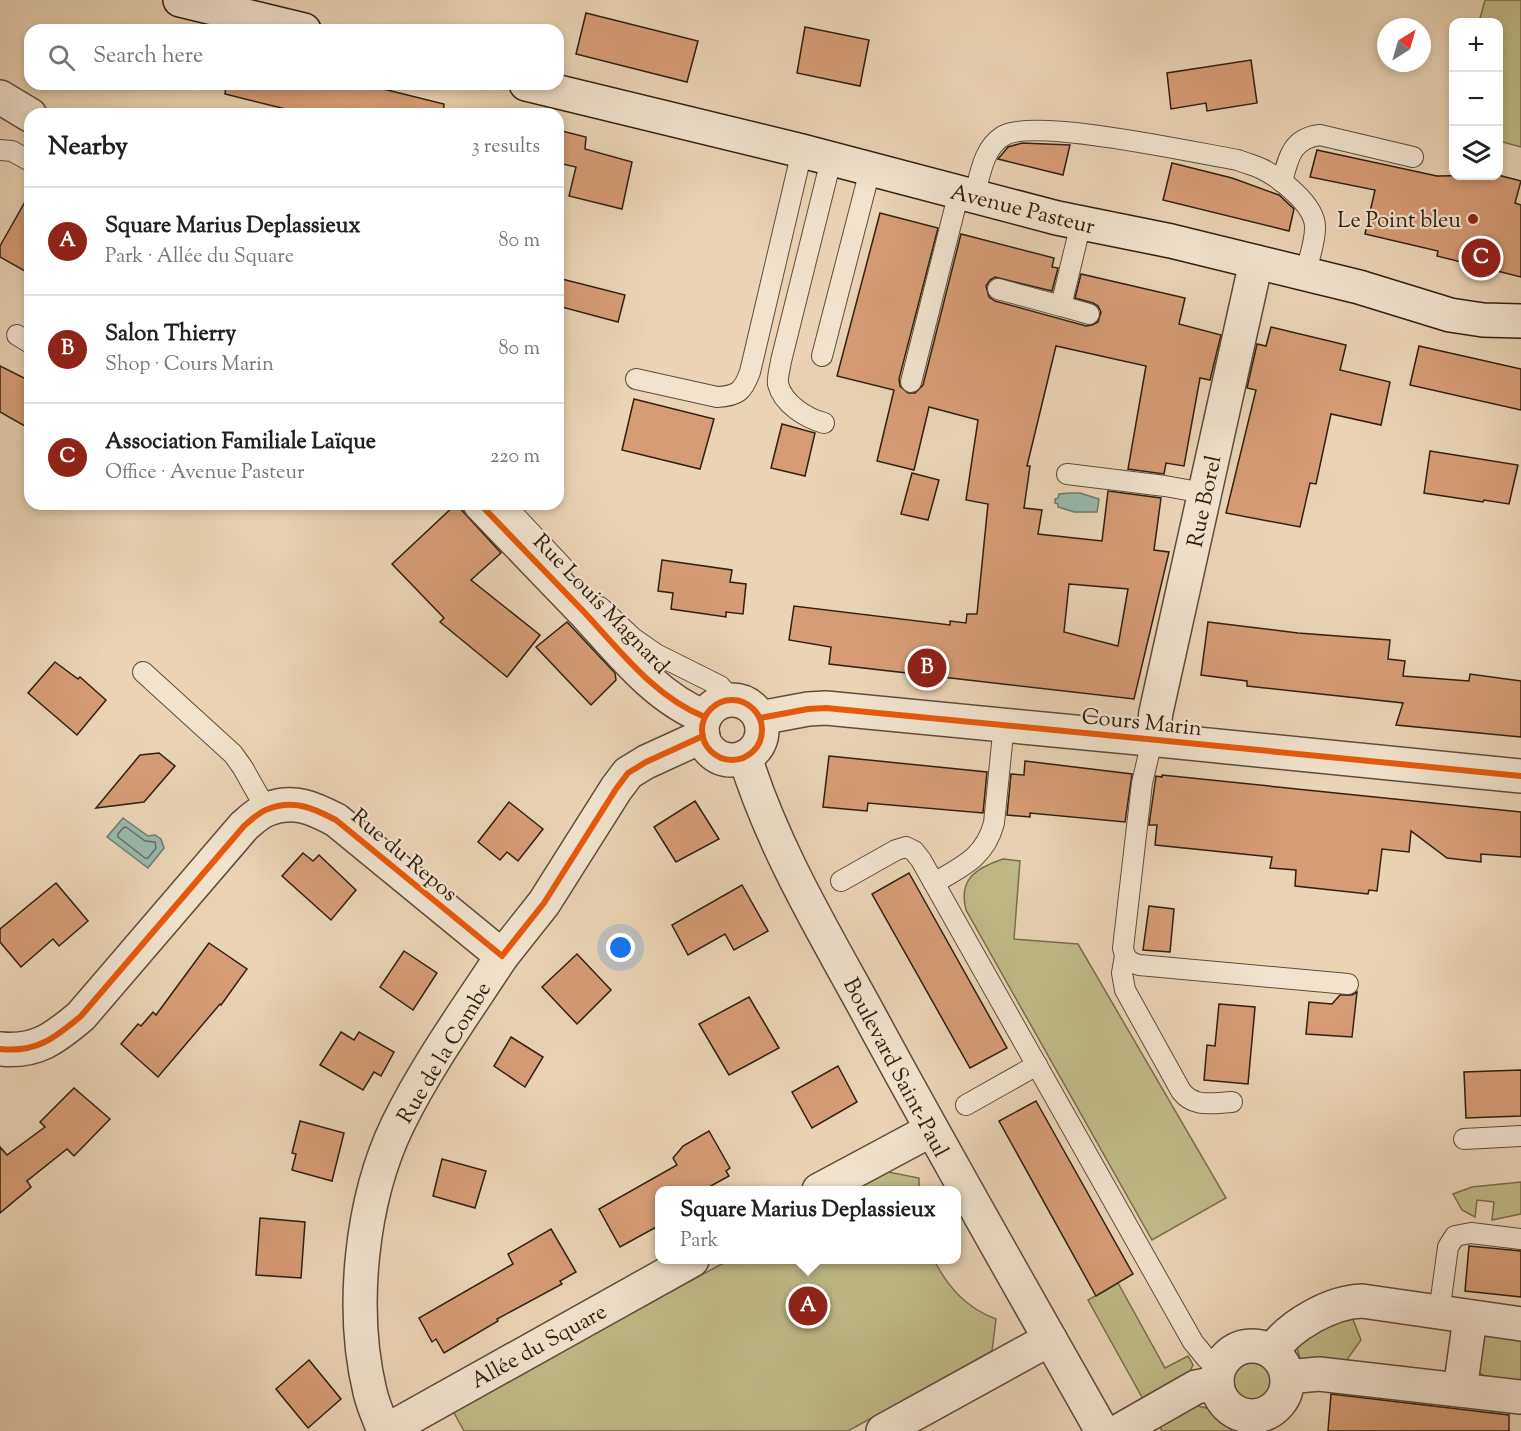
<!DOCTYPE html>
<html lang="en">
<head>
<meta charset="utf-8">
<style>
	body { margin:0; font-family:"Sorts Mill Goudy",serif; background:#f6f6f6; color:#202124 }
	.controls { position:absolute; right:18px; top:18px; display:grid; overflow:hidden; border-radius:12px; box-shadow:0 3px 9px #0003 }
	.controls button { width:54px; height:54px; display:grid; place-items:center; padding:0; border:0; border-bottom:2px solid #e0e0e0; background:#fff; color:#202124; font:30px sans-serif }
	.compass { position:absolute; left:1377px; top:18px; width:54px; height:54px; border-radius:50%; background:#fff; box-shadow:0 3px 9px #0003; rotate:37deg }
	.you { position:absolute; left:621px; top:948px; width:21px; height:21px; margin:-15px; border:4px solid #fff; border-radius:50%; background:#1a73e8; box-shadow:0 0 0 9px #1a73e833 }
	.badge { display:grid; place-items:center; width:39px; height:39px; border-radius:50%; background:#8f2418; color:#fff; font-size:20px; font-weight:700 }
	.pin { position:absolute; translate:-50% -50%; border:3px solid #fff; box-shadow:0 2px 6px #0006 }
	.popup { position:absolute; left:655px; top:1186px; width:306px; height:78px; box-sizing:border-box; display:grid; place-content:center; border-radius:12px; background:#fff; filter:drop-shadow(0 2px 4px #0005); font-size:20px; white-space:nowrap; color:#757577 }
	.popup b { font-size:22px; color:#202124 }
	.popup::after { content:''; position:absolute; left:50%; top:100%; margin-left:-12px; border:12px solid transparent; border-top-color:#fff }
	.list { margin:0; padding:0; list-style:none }
	h2 { display:flex; justify-content:space-between; align-items:center; height:78px; margin:0; padding:0 24px; font-size:26px }
	h2 small { font-size:20px; font-weight:400; color:#757577 }
	.list li { display:grid; grid-template-columns:39px 1fr auto; gap:18px; align-items:center; box-sizing:border-box; height:108px; padding:0 24px; border-top:2px solid #e0e0e0 }
	.list b { display:block; font-size:22px; white-space:nowrap }
	.list p { margin:0; font-size:20px; white-space:nowrap; color:#757577 }
	.list em { font-size:20px; font-style:normal; color:#757577 }
	.icon { flex:none; width:33px; height:33px; fill:none; stroke:currentColor; stroke-width:2; stroke-linecap:round; stroke-linejoin:round }
	.map { position:relative; flex:none; width:1521px; height:1431px; overflow:hidden }
	.search { position:absolute; background:#fff; box-shadow:0 3px 9px #0003; left:24px; top:24px; width:540px; height:66px; display:flex; align-items:center; gap:15px; box-sizing:border-box; padding:0 21px; border-radius:18px; color:#757577; font-size:22px }
	.panel { position:absolute; background:#fff; box-shadow:0 3px 9px #0003; left:24px; top:108px; width:540px; height:402px; border-radius:18px }
	.map>svg:first-child { display:block }
	.green { fill:#bfbb87; stroke:#786e4c; stroke-width:1.5 }
	.water { fill:#98b8ad; stroke:#6e7b6e; stroke-width:1.5 }
	.lines { fill:none; stroke-linecap:round; stroke-linejoin:round }
	.shore { stroke:#646c5e; stroke-width:1.5 }
	.building { fill:#d69c76; stroke:#302010; stroke-width:1.5; fill-rule:evenodd }
	.lane-casing { stroke:#5e4d39; stroke-width:22 }
	.street-casing { stroke:#5e4d39; stroke-width:36 }
	.secondary-casing { stroke:#302010; stroke-width:36 }
	.lane { stroke:#f1e3ce; stroke-width:20 }
	.street { stroke:#f1e3ce; stroke-width:33 }
	.secondary { stroke:#f1e3ce; stroke-width:33 }
	.cycleway-casing { stroke:#f1e3ce; stroke-width:10 }
	.cycleway { stroke:#e8590c; stroke-width:6 }
	.poi-dot { fill:#8f2418; stroke:#f1e3ce; stroke-width:2 }
	.labels { text-anchor:middle; stroke-width:4.5; stroke-linejoin:round; paint-order:stroke }
	.street-label { font-size:22px; fill:#302010; stroke:#f1e3ce }
	.poi-label { font-size:22px; fill:#302010; stroke:#f1e3ce; text-anchor:end }
</style>
</head>
<body>
<div class="map">
<svg width="1521" height="1431" viewBox="0 0 1521 1431">
	<rect width="100%" height="100%" fill="#ead4b4"/>
	<filter id="stains"><feTurbulence type="fractalNoise" baseFrequency=".00333" numOctaves="4"/><feColorMatrix values="0 0 0 0 .2 0 0 0 0 .09 0 0 0 0 .02 0 0 0 .5 -.17"/></filter>
	<radialGradient id="worn" r=".72"><stop offset=".6" stop-color="#630" stop-opacity="0"/><stop offset="1" stop-color="#630" stop-opacity=".3"/></radialGradient>
	<!-- green -->
	<g class="green">
		<path d="M 1485,0 L 1521,0 L 1521,147 L 1499,141 L 1498,22 L 1479,22 Z"/>
		<path d="M 1003,859 L 1020,861 L 1014,939 L 1078,944 L 1226,1198 L 1152,1240 L 966,910 C 958,879 976,868 1003,859 Z"/>
		<path d="M 888,1172 L 919,1178 L 919,1190 L 855,1190 Z"/>
		<path d="M 1521,1182 L 1521,1214 L 1492,1220 L 1494,1202 L 1477,1200 L 1475,1217 L 1462,1210 L 1453,1194 L 1472,1187 Z"/>
		<path d="M 729,1260 L 934,1260 C 948,1287 966,1308 996,1319 L 992,1351 L 848,1431 L 464,1431 L 453,1411 Z"/>
		<path d="M 1118,1283 L 1165,1368 L 1188,1356 L 1193,1365 L 1189,1373 L 1143,1399 L 1088,1300 Z"/>
		<path d="M 1344,1317 L 1352,1317 L 1361,1340 L 1346,1361 L 1306,1362 L 1300,1358 L 1297,1349 L 1304,1339 Z"/>
		<path d="M 1483,1333 L 1521,1337 L 1521,1381 L 1484,1376 L 1476,1371 Z"/>
		<circle cx="1253" cy="1381" r="25"/>
		<path d="M 1198,1406 L 1215,1410 L 1232,1431 L 1162,1431 L 1159,1425 L 1191,1407 Z"/>
	</g>
	<!-- water -->
	<g class="water">
		<path d="M 1070,493 L 1080,493 L 1099,499 L 1097,512 L 1074,512 L 1058,507 L 1058,504 L 1055,503 L 1055,499 L 1058,498 L 1059,494 Z"/>
		<path d="M 123,818 L 148,836 L 155,835 L 161,839 L 164,848 L 148,868 L 107,837 Z"/>
	</g>
	<g class="lines">
		<!-- shore -->
		<path class="shore" d="M 126,827 L 145,841 L 155,842 L 156,848 L 148,858 L 145,858 L 118,837 L 118,834 L 123,828 Z"/>
	</g>
	<!-- building -->
	<g class="building">
		<path d="M 586,13 L 698,41 L 687,82 L 576,54 Z"/>
		<path d="M 805,27 L 869,40 L 860,86 L 797,73 Z"/>
		<path d="M 1251,60 L 1257,103 L 1207,111 L 1206,103 L 1171,109 L 1167,73 Z"/>
		<path d="M 226,84 L 363,84 L 444,104 L 443,114 L 306,114 L 225,94 Z"/>
		<path d="M 558,130 L 586,137 L 585,149 L 632,162 L 622,209 L 569,196 L 576,167 L 558,163 Z"/>
		<path d="M 1022,143 L 1070,145 L 1063,175 L 998,159 L 1008,147 Z"/>
		<path d="M 1317,150 L 1437,176 L 1498,175 L 1521,181 L 1515,203 L 1521,205 L 1521,277 L 1437,256 L 1438,251 L 1365,234 L 1375,190 L 1310,177 Z"/>
		<path d="M 1172,163 L 1232,178 L 1279,195 L 1294,209 L 1289,231 L 1163,200 Z"/>
		<path d="M 30,193 L 30,274 L 0,257 L 0,246 Z"/>
		<path d="M 880,213 L 938,228 L 899,379 L 900,386 L 908,393 L 915,393 L 923,385 L 961,234 L 1054,258 L 1052,267 L 1058,268 L 1052,291 L 995,277 L 990,280 L 986,286 L 989,297 L 995,301 L 1086,326 L 1092,325 L 1098,322 L 1101,312 L 1098,306 L 1093,303 L 1075,298 L 1081,274 L 1185,298 L 1179,324 L 1221,335 L 1210,380 L 1200,378 L 1184,466 L 1166,463 L 1164,474 L 1128,469 L 1146,366 L 1056,346 L 1027,466 L 1030,466 L 1024,508 L 1042,510 L 1038,534 L 1102,541 L 1108,491 L 1161,498 L 1154,550 L 1169,552 L 1134,699 L 829,664 L 831,647 L 789,640 L 794,606 L 950,625 L 950,621 L 966,623 L 967,614 L 977,614 L 988,504 L 966,500 L 978,420 L 929,407 L 914,470 L 877,461 L 894,390 L 837,376 ZM 1069,584 L 1128,589 L 1118,646 L 1064,632 Z"/>
		<path d="M 558,278 L 625,295 L 618,322 L 558,306 Z"/>
		<path d="M 1271,327 L 1346,345 L 1340,370 L 1390,382 L 1381,425 L 1331,414 L 1316,484 L 1310,483 L 1300,527 L 1226,513 L 1256,390 L 1247,388 L 1257,344 L 1266,346 Z"/>
		<path d="M 1419,346 L 1521,369 L 1521,410 L 1410,385 Z"/>
		<path d="M 0,366 L 30,381 L 30,429 L 0,412 Z"/>
		<path d="M 634,399 L 714,419 L 700,469 L 622,450 Z"/>
		<path d="M 782,424 L 815,433 L 805,476 L 771,468 Z"/>
		<path d="M 1430,451 L 1518,465 L 1509,504 L 1484,500 L 1483,502 L 1424,493 Z"/>
		<path d="M 912,473 L 939,480 L 928,520 L 901,514 Z"/>
		<path d="M 456,504 L 501,553 L 471,580 L 540,635 L 507,677 L 440,622 L 444,618 L 392,564 Z"/>
		<path d="M 662,560 L 732,570 L 730,582 L 746,584 L 743,614 L 726,612 L 726,617 L 671,609 L 673,593 L 658,591 Z"/>
		<path d="M 567,622 L 615,673 L 616,680 L 591,705 L 536,647 Z"/>
		<path d="M 1208,622 L 1298,633 L 1390,640 L 1388,659 L 1405,661 L 1403,676 L 1469,681 L 1470,674 L 1521,681 L 1521,737 L 1396,725 L 1403,703 L 1247,686 L 1247,681 L 1201,675 Z"/>
		<path d="M 55,662 L 78,679 L 80,677 L 106,700 L 77,735 L 28,693 Z"/>
		<path d="M 159,753 L 175,766 L 144,802 L 96,808 L 140,755 Z"/>
		<path d="M 829,756 L 987,772 L 983,813 L 868,803 L 867,811 L 823,807 Z"/>
		<path d="M 1025,761 L 1132,774 L 1125,822 L 1030,813 L 1030,817 L 1007,815 L 1011,774 L 1024,775 Z"/>
		<path d="M 1162,775 L 1521,812 L 1521,857 L 1481,854 L 1481,862 L 1447,858 L 1411,831 L 1409,852 L 1382,849 L 1377,891 L 1369,890 L 1368,894 L 1295,886 L 1296,870 L 1270,868 L 1272,857 L 1155,845 L 1157,825 L 1149,825 L 1156,776 L 1162,777 Z"/>
		<path d="M 695,801 L 719,839 L 676,862 L 654,827 Z"/>
		<path d="M 509,802 L 543,829 L 518,861 L 507,852 L 500,860 L 478,842 Z"/>
		<path d="M 303,853 L 313,861 L 319,855 L 356,890 L 331,920 L 282,876 Z"/>
		<path d="M 909,873 L 1007,1048 L 970,1068 L 872,894 Z"/>
		<path d="M 56,883 L 88,921 L 59,946 L 53,939 L 21,967 L 0,942 L 0,929 Z"/>
		<path d="M 742,885 L 768,931 L 734,950 L 725,934 L 688,955 L 672,925 Z"/>
		<path d="M 1149,906 L 1174,909 L 1170,952 L 1143,950 Z"/>
		<path d="M 209,943 L 247,969 L 221,1005 L 220,1004 L 158,1077 L 121,1044 L 138,1024 L 141,1026 L 153,1012 L 156,1015 Z"/>
		<path d="M 404,951 L 437,973 L 413,1010 L 380,987 Z"/>
		<path d="M 577,954 L 611,990 L 577,1024 L 542,987 Z"/>
		<path d="M 1357,992 L 1352,1037 L 1306,1034 L 1309,1002 L 1332,1004 L 1340,995 L 1352,995 Z"/>
		<path d="M 749,997 L 779,1048 L 729,1075 L 699,1024 Z"/>
		<path d="M 1219,1004 L 1255,1007 L 1248,1084 L 1204,1080 L 1207,1045 L 1215,1046 Z"/>
		<path d="M 341,1032 L 354,1040 L 359,1032 L 394,1052 L 381,1076 L 374,1072 L 363,1090 L 320,1065 Z"/>
		<path d="M 511,1037 L 543,1057 L 525,1087 L 494,1066 Z"/>
		<path d="M 838,1066 L 857,1102 L 812,1128 L 792,1092 Z"/>
		<path d="M 1521,1070 L 1521,1116 L 1466,1118 L 1464,1072 Z"/>
		<path d="M 74,1088 L 110,1119 L 74,1156 L 67,1149 L 27,1181 L 31,1187 L 0,1213 L 0,1147 L 7,1155 L 45,1127 L 40,1122 Z"/>
		<path d="M 1036,1101 L 1133,1274 L 1096,1296 L 999,1121 Z"/>
		<path d="M 300,1121 L 344,1133 L 332,1181 L 292,1170 L 296,1154 L 292,1153 Z"/>
		<path d="M 709,1131 L 730,1168 L 726,1171 L 729,1176 L 702,1191 L 660,1191 L 660,1225 L 620,1247 L 599,1209 L 677,1165 L 673,1158 L 683,1146 Z"/>
		<path d="M 442,1159 L 486,1171 L 475,1208 L 433,1196 Z"/>
		<path d="M 260,1218 L 305,1222 L 301,1278 L 256,1275 Z"/>
		<path d="M 551,1229 L 576,1272 L 560,1281 L 562,1284 L 497,1319 L 498,1321 L 444,1353 L 436,1339 L 432,1342 L 419,1318 L 513,1264 L 508,1254 Z"/>
		<path d="M 1469,1246 L 1521,1251 L 1521,1297 L 1465,1291 Z"/>
		<path d="M 309,1360 L 341,1399 L 308,1428 L 276,1389 Z"/>
		<path d="M 1331,1394 L 1509,1415 L 1509,1431 L 1328,1431 Z"/>
	</g>
	<g class="lines">
		<!-- lane casing -->
		<g class="lane-casing">
			<g id="lane">
				<path d="M 0,150 L 12,151 L 30,161"/>
				<path d="M 1282,182 C 1288,158 1292,138 1320,135 L 1413,157"/>
				<path d="M 974,197 C 980,176 983,148 1003,136 C 1033,117 1196,153 1238,160 C 1245,163 1253,165 1260,168 C 1279,177 1316,205 1315,228 C 1315,243 1309,259 1305,274"/>
				<path d="M 998,289 L 1061,306 L 1081,223"/>
				<path d="M 1061,306 L 1089,314"/>
				<path d="M 17,335 L 30,343"/>
				<path d="M 822,356 L 870,170"/>
				<path d="M 636,379 L 717,397 C 738,396 743,391 750,372 L 802,151"/>
				<path d="M 911,382 L 959,192"/>
				<path d="M 824,423 C 806,418 783,404 778,384 C 777,378 780,368 781,361 L 831,160"/>
				<path d="M 1067,474 L 1165,486 L 1204,493"/>
				<path d="M 504,504 L 563,567"/>
				<path d="M 600,607 L 633,638 L 656,654 L 720,686 L 726,693 L 728,700"/>
				<path d="M 143,672 L 233,754 L 243,768 L 266,809"/>
				<path d="M 1152,741 L 1142,783 L 1123,948 C 1125,959 1129,962 1139,965 L 1348,984"/>
				<path d="M 841,881 L 896,850 L 906,847 L 914,851 L 921,860 L 1193,1342 L 1207,1359 L 1220,1367"/>
				<path d="M 934,883 C 963,866 985,857 994,823 L 1004,724"/>
				<path d="M 1125,956 L 1122,973 L 1125,990 L 1181,1091 C 1194,1108 1212,1103 1232,1102"/>
				<path d="M 966,1105 L 1037,1065"/>
				<path d="M 1464,1139 L 1521,1136"/>
				<path d="M 1439,1313 L 1448,1247 L 1455,1236 L 1471,1233 L 1521,1239"/>
			</g>
		</g>
		<!-- street casing -->
		<g class="street-casing">
			<g id="street">
				<path d="M 0,97 L 30,115"/>
				<path d="M 480,504 C 515,540 550,577 585,613 C 620,651 656,698 705,717"/>
				<circle cx="732" cy="730" r="30"/>
				<path d="M 760,718 L 808,709 L 826,708 C 1058,729 1289,754 1521,776"/>
				<path d="M 1152,741 L 1156,712 L 1256,262"/>
				<path d="M 745,757 C 773,847 822,929 867,1011 C 943,1152 1023,1291 1102,1431"/>
				<path d="M 0,1049 C 36,1053 55,1038 81,1016 L 244,826 C 251,820 259,812 268,809 C 294,799 313,808 336,820 L 502,956 L 544,903 L 616,789 L 628,773 L 646,762 L 703,736"/>
				<path d="M 819,1190 L 931,1130"/>
				<circle cx="1252" cy="1381" r="35"/>
				<path d="M 1272,1351 C 1290,1325 1331,1302 1362,1301 L 1521,1324"/>
				<path d="M 1287,1377 L 1319,1374 L 1521,1397"/>
				<path d="M 1460,1390 L 1470,1318"/>
				<path d="M 384,1431 C 379,1418 373,1405 370,1392 C 350,1309 361,1200 398,1124 C 427,1065 466,1011 502,956"/>
				<path d="M 386,1431 L 692,1260"/>
				<path d="M 883,1431 L 1050,1339"/>
				<path d="M 1119,1431 L 1196,1387 L 1217,1383"/>
			</g>
		</g>
		<!-- secondary casing -->
		<g class="secondary-casing">
			<g id="secondary">
				<path d="M 180,0 L 304,30"/>
				<path d="M 526,84 L 802,151 L 1057,218 L 1171,241 L 1359,287 L 1450,315 L 1483,320 L 1521,321"/>
			</g>
		</g>
		<!-- lane -->
		<use href="#lane" class="lane"/>
		<!-- street -->
		<use href="#street" class="street"/>
		<!-- secondary -->
		<use href="#secondary" class="secondary"/>
		<!-- cycleway casing -->
		<g class="cycleway-casing">
			<g id="cycleway">
				<path d="M 480,504 C 515,540 550,577 585,613 C 620,651 656,698 705,717"/>
				<circle cx="732" cy="730" r="30"/>
				<path d="M 760,718 L 808,709 L 826,708 C 1058,729 1289,754 1521,776"/>
				<path d="M 0,1049 C 36,1053 55,1038 81,1016 L 244,826 C 251,820 259,812 268,809 C 294,799 313,808 336,820 L 502,956 L 544,903 L 616,789 L 628,773 L 646,762 L 703,736"/>
			</g>
		</g>
		<!-- cycleway -->
		<use href="#cycleway" class="cycleway"/>
	</g>
	<!-- markers -->
	<circle class="poi-dot" cx="1473" cy="219" r="6"/>
	<g class="labels">
		<!-- street labels -->
		<g class="street-label">
			<text transform="translate(1023 208) rotate(14)" y="8">Avenue Pasteur</text>
			<text transform="translate(1203 501) rotate(-78)" y="8">Rue Borel</text>
			<text transform="translate(602 603) rotate(46)" y="8">Rue Louis Magnard</text>
			<text transform="translate(1142 721) rotate(6)" y="8">Cours Marin</text>
			<text transform="translate(405 854) rotate(40)" y="8">Rue du Repos</text>
			<text transform="translate(443 1052) rotate(-59)" y="8">Rue de la Combe</text>
			<text transform="translate(897 1067) rotate(62)" y="8">Boulevard Saint-Paul</text>
			<text transform="translate(538 1345) rotate(-29)" y="8">Allée du Square</text>
		</g>
		<!-- poi labels -->
		<g class="poi-label">
			<text x="1461" y="227">Le Point bleu</text>
		</g>
	</g>
	<rect width="100%" height="100%" filter="url(#stains)"/>
	<rect width="100%" height="100%" fill="url(#worn)"/>
</svg>
<div class="controls">
<button>+</button>
<button>−</button>
<button><svg class="icon" aria-label="layers" viewBox="0 0 24 24"><path d="M12 4l9 5-9 5-9-5zM3 14l9 5 9-5"/></svg></button>
</div>
<svg class="compass" viewBox="-18 -18 36 36"><path d="M0-13l5 13h-10z" fill="#e53935"/><path d="M0 13l5-13h-10z" fill="#757577"/></svg>
<div class="you"></div>
<div class="pin badge" style="left:808px;top:1306px">A</div>
<div class="popup"><b>Square Marius Deplassieux</b>Park</div>
<div class="pin badge" style="left:927px;top:668px">B</div>
<div class="pin badge" style="left:1481px;top:258px">C</div>
<div class="search"><svg class="icon" aria-label="search" viewBox="0 0 24 24"><circle cx="10" cy="10" r="6"/><path d="M15 15l6 6"/></svg>Search here</div>
<section class="panel">
<h2>Nearby<small>3 results</small></h2>
<ul class="list">
<li><span class="badge">A</span><div><b>Square Marius Deplassieux</b><p>Park · Allée du Square</p></div><em>80 m</em></li>
<li><span class="badge">B</span><div><b>Salon Thierry</b><p>Shop · Cours Marin</p></div><em>80 m</em></li>
<li><span class="badge">C</span><div><b>Association Familiale Laïque</b><p>Office · Avenue Pasteur</p></div><em>220 m</em></li>
</ul>
</section>
</div>
</body>
</html>
